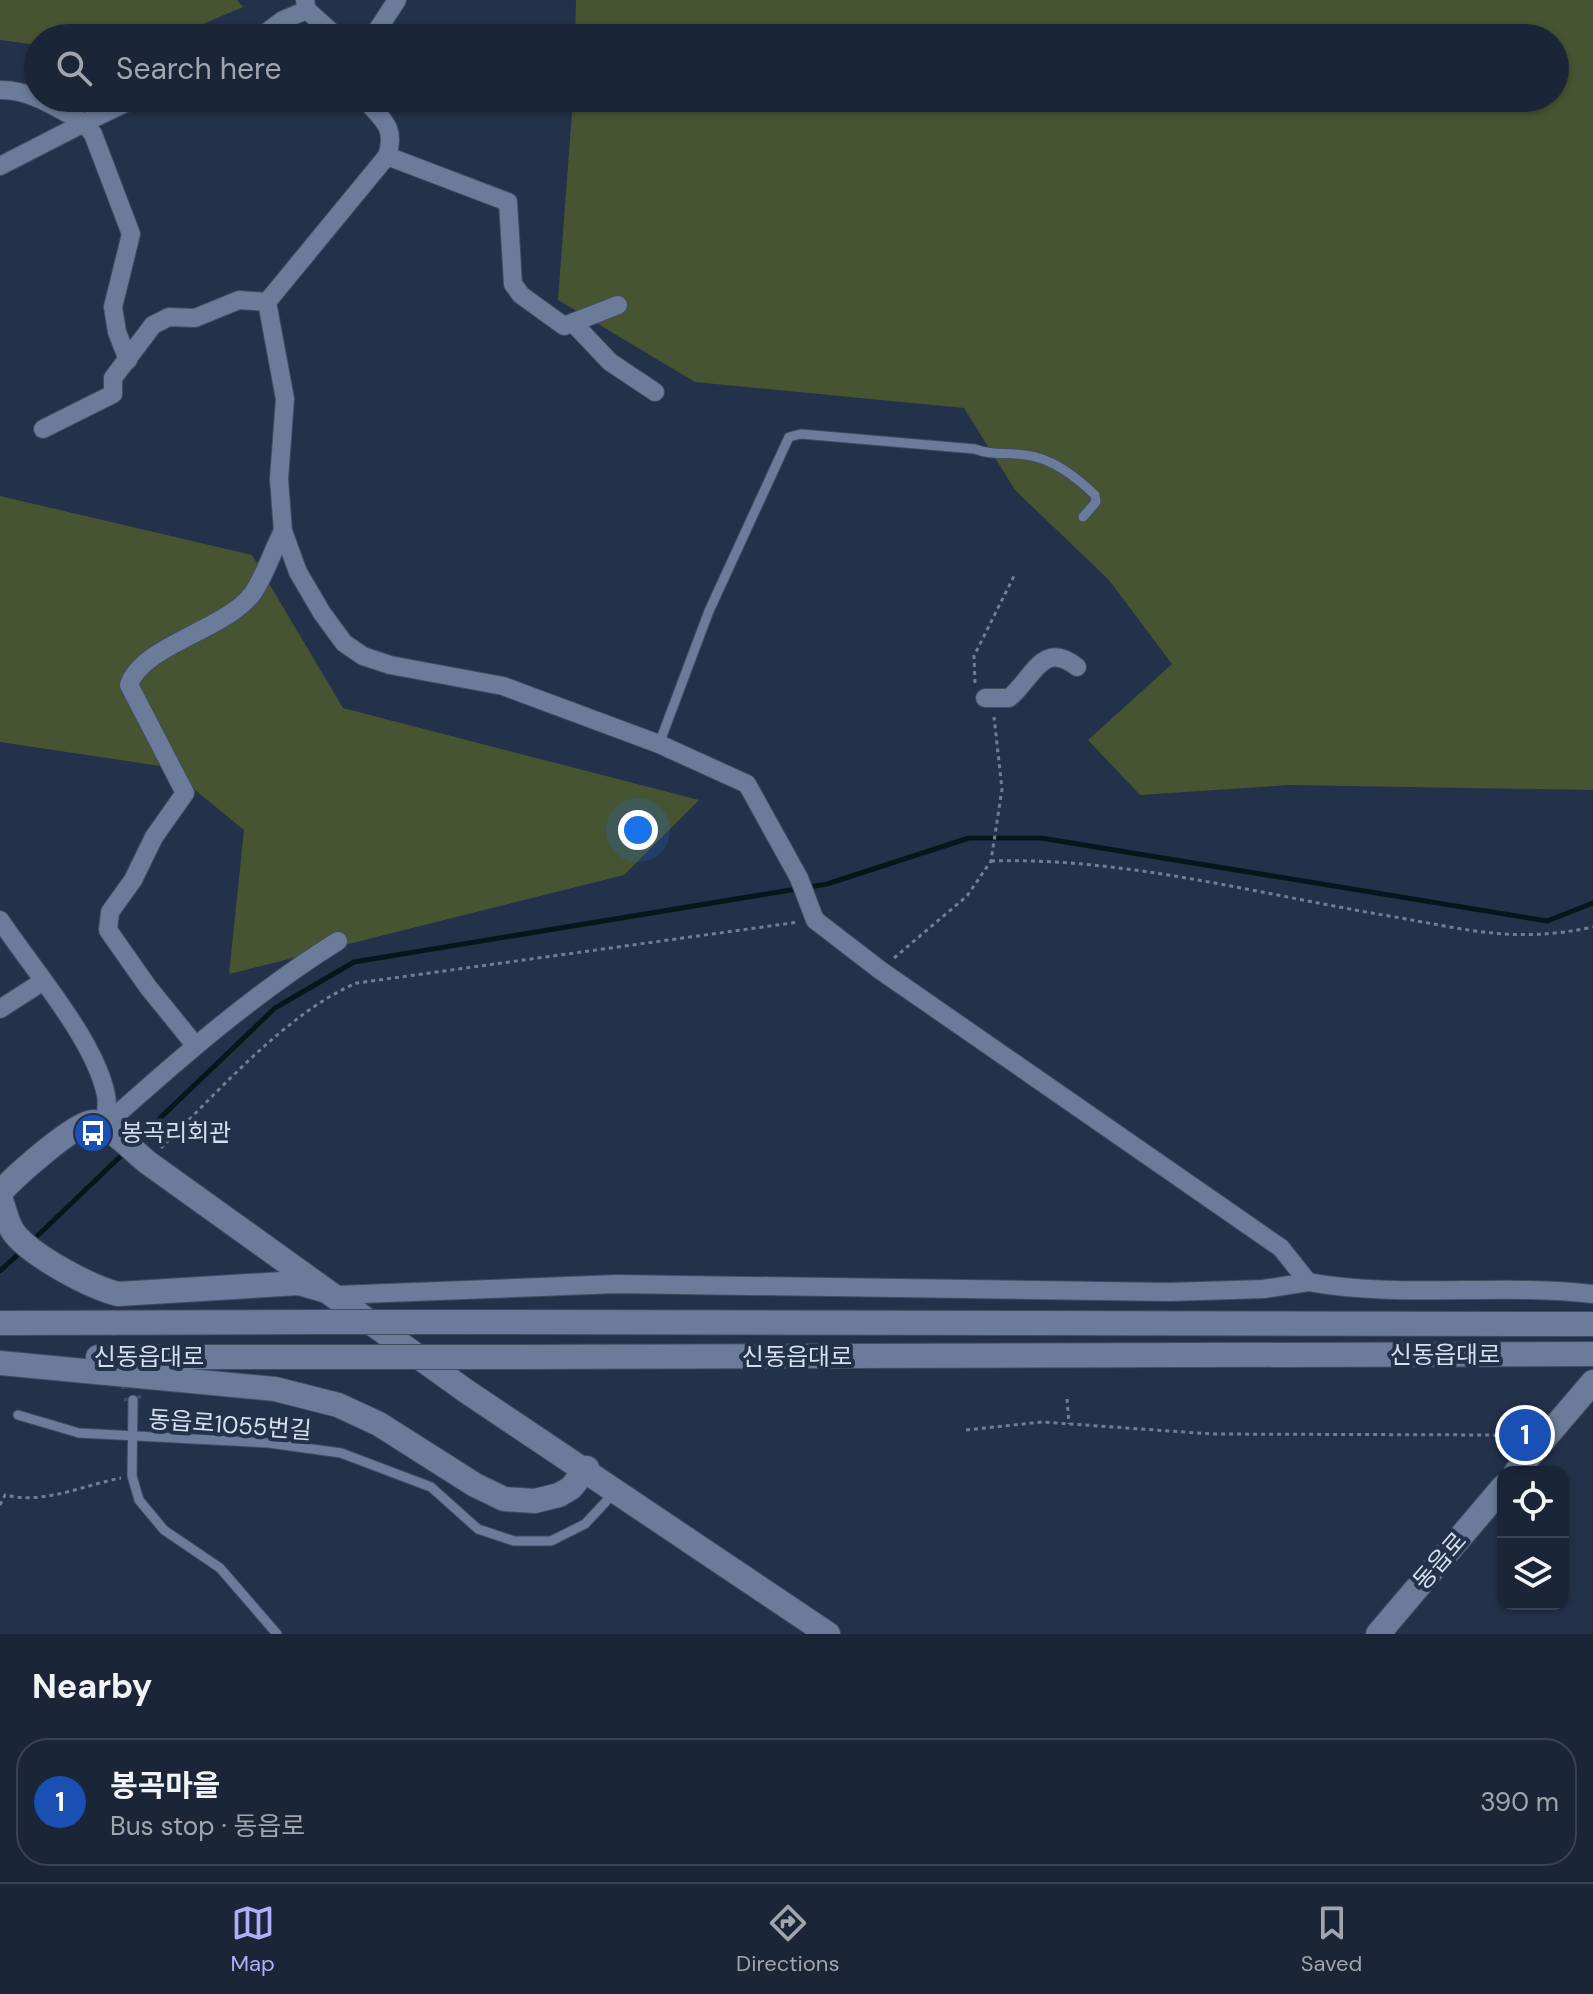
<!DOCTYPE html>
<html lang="en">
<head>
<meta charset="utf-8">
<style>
	body { margin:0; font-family:"DM Sans","Noto Sans KR",sans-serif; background:#242d40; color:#f1f3f6 }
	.controls { position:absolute; right:24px; bottom:24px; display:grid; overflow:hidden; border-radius:16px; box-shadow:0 2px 6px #0004 }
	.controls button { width:72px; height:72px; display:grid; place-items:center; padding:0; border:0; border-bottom:2px solid #394253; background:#1b2538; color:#f1f3f6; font:40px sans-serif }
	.you { position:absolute; left:638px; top:830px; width:28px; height:28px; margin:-20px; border:6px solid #fff; border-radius:50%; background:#1a73e8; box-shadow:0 0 0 12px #1a73e833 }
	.badge { display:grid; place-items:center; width:52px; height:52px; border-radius:50%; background:#b0aefa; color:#fff; font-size:26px; font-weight:700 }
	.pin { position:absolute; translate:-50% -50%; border:4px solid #fff; box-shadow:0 2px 8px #0006 }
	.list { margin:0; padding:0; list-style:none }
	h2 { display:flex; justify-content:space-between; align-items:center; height:104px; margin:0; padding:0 32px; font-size:34px }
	h2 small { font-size:26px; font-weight:400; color:#a0a5ae }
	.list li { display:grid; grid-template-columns:52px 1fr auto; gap:24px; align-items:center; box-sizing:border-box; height:128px; margin:0 16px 16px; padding:0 16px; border:2px solid #394253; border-radius:32px }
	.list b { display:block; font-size:30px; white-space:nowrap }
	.list p { margin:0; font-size:26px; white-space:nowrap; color:#a0a5ae }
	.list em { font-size:26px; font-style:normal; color:#a0a5ae }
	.icon { flex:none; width:44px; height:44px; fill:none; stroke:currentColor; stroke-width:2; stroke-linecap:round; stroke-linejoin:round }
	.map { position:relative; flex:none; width:1593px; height:1634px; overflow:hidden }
	.search { position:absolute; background:#1b2538; box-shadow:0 2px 6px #0004; left:24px; right:24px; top:24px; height:88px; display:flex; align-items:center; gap:20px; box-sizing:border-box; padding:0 28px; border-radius:44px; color:#a0a5ae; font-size:30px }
	.sheet { height:248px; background:#1b2538 }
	nav { display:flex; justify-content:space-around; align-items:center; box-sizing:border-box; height:112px; border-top:2px solid #394253; background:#1b2538; font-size:22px; color:#a0a5ae }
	nav a { display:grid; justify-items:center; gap:4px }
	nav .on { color:#b0aefa }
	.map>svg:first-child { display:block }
	.green { fill:#465432 }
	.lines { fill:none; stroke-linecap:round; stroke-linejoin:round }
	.stream { stroke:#04181c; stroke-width:5 }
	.street-tunnel { stroke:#3f4b63; stroke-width:18; stroke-dasharray:18 9; stroke-linecap:butt }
	.lane-casing { stroke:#414c61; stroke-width:11 }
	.street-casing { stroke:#414c61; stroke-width:20 }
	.secondary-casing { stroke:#414c61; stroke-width:26 }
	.path { stroke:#727d93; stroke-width:3; stroke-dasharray:4 4; stroke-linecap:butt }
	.lane { stroke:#6c7b99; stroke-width:9 }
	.street { stroke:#6c7b99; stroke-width:18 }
	.secondary { stroke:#6c7b99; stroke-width:24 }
	.secondary-bridge-casing { stroke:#414c61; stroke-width:26; stroke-linecap:butt }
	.secondary-bridge { stroke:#6c7b99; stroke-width:24 }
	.labels { text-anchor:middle; stroke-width:8; stroke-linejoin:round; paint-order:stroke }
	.poi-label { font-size:24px; fill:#d6dff0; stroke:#24314a; text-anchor:start }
	.street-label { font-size:24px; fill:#d6dff0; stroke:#24314a }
</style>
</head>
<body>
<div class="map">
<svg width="1593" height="1634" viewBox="0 0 1593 1634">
	<rect width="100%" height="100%" fill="#24314a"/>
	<!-- green -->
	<g class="green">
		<path d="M 0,0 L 237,0 L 243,7 L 170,38 L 38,38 L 38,45 L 0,40 Z"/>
		<path d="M 576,0 L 1593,0 L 1593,790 L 1289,785 L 1140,795 L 1088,740 L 1172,664 L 1109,580 L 1015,490 L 964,408 L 695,382 L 558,300 L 573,98 L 1555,98 L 1555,38 L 575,38 Z"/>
		<path d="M 0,496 L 252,555 L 343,708 L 699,800 L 624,875 L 229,974 L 244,830 L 167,767 L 0,742 Z"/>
	</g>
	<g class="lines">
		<!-- stream -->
		<g class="stream">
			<path d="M 134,1143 L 275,1008 L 354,962 L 827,884 L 969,838 L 1041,838 L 1547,921 L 1593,903"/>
			<path d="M 33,1240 L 124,1153"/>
			<path d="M 0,1271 L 23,1250"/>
		</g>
		<!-- street-tunnel -->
		<path class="street-tunnel" d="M 117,1317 L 133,1400"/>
		<!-- lane casing -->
		<g class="lane-casing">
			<g id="lane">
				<path d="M 382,23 L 407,38"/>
				<path d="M 543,98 L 586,104 L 598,98"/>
				<path d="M 659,744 L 709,611 L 789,437 L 801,434 L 975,449 C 992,456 1006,452 1025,455 C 1052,458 1075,476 1095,495 L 1096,502 L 1083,517"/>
				<path d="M 133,1400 L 132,1476 L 139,1500 L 164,1530 L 220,1568 L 277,1634"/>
				<path d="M 18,1415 L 79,1433 L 269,1443 L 341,1453 L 431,1487 L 478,1529 L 514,1541 L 551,1541 L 585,1524 L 614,1493"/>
			</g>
		</g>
		<!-- street casing -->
		<g class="street-casing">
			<g id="street">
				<path d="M 305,0 L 307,10 L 338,38"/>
				<path d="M 259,38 L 283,20 L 307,10"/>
				<path d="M 372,38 L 397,0"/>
				<path d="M 0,90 C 30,89 59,109 84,123 L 136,98"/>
				<path d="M 364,98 C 381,119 397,126 387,156"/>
				<path d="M 0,166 L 84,123 L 93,134 L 131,234 L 113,307 L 117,332 L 128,360"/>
				<path d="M 575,325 L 610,362 L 655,392"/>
				<path d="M 43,429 L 113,394 L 113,378 L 153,325 L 169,317 L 195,318 L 239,300 L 267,302"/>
				<path d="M 283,531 L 279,479 L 285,399 L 267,302 L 387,156 L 508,202 L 513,284 L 521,295 L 564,326 L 618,305"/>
				<path d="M 985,698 L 1009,698 C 1033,679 1042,639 1077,667"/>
				<path d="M 0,920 C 32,968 95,1040 106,1095 C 108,1105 106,1115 104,1126"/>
				<path d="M 0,1009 L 42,982"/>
				<path d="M 195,1045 L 148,987 L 108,930 L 110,912 L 133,880 L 154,837 L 185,793 L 129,685 C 142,645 226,630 253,593 C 265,575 273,550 283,531 L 298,572 L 322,613 L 344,643 L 363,656 L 390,665 L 503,686 L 659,744 L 747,784 L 799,878 L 815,920 L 880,970 L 1281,1248 L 1308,1282 L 1264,1289 L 1169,1292 L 617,1284 L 336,1295"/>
				<path d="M 104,1126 C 179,1059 253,994 338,941"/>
				<path d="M 1308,1282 C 1401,1299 1498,1283 1593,1294"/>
			</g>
		</g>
		<!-- secondary casing -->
		<g class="secondary-casing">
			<g id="secondary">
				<path d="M 0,1193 C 13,1178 75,1122 93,1122 C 105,1122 137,1154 147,1162 L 466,1391 L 828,1634"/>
				<path d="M 0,1197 C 4,1207 7,1224 14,1233 C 32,1256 90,1287 118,1294 L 299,1283 L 323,1290"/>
				<path d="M 467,1322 L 1593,1324"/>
				<path d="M 0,1323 L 311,1322"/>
				<path d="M 98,1357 L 345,1357"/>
				<path d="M 488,1357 L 1593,1354"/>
				<path d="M 0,1363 L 275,1389 L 338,1405 L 379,1424 L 475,1485 L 504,1499 L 535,1501 L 559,1495 L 571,1488 L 587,1468"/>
				<path d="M 1516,1472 L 1593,1382"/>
				<path d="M 1378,1634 L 1503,1487"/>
			</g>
		</g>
		<!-- path -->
		<g class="path">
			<path d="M 975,683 L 974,656 L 1014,576"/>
			<path d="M 991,861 C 1123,857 1259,894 1389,916 C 1466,929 1513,944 1593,927"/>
			<path d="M 894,958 L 967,896 L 991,861 L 1002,789 L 994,717"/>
			<path d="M 161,1148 C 215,1095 288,1011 357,983 L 799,922"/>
			<path d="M 1067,1399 L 1069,1424"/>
			<path d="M 966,1430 L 1042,1422 L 1212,1434 L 1493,1435 L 1517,1441"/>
			<path d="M 0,1505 L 5,1495 C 43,1505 84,1485 121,1478"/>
		</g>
		<!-- lane -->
		<use href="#lane" class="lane"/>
		<!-- street -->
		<use href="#street" class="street"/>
		<!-- secondary -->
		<use href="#secondary" class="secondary"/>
		<!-- secondary-bridge casing -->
		<g class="secondary-bridge-casing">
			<g id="secondary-bridge">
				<path d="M 311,1322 L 467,1322"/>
				<path d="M 345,1357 L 488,1357"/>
			</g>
		</g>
		<!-- secondary-bridge -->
		<use href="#secondary-bridge" class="secondary-bridge"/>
	</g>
	<!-- icons -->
	<defs>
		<g id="bus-disc" transform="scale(2)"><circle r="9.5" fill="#1a4fb4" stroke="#24314a"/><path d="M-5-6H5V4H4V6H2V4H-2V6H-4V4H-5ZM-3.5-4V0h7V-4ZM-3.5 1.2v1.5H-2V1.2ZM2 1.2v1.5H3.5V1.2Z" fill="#fff"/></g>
	</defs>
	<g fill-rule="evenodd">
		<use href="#bus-disc" x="93" y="1133"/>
	</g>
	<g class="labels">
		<!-- poi labels -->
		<g class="poi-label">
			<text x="121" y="1141">봉곡리회관</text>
		</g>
		<!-- street labels -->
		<g class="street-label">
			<text x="1445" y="1363">신동읍대로</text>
			<text x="149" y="1365">신동읍대로</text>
			<text x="797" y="1365">신동읍대로</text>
			<text transform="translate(230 1425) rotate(4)" y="8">동읍로1055번길</text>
			<text transform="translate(1440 1561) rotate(-49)" y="8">동읍로</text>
		</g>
	</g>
</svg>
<div class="controls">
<button><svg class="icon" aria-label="locate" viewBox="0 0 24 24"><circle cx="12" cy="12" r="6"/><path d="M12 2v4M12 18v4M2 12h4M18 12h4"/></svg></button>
<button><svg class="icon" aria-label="layers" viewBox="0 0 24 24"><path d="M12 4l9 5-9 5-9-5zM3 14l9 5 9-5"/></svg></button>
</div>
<div class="you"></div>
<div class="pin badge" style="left:1525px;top:1435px;background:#1a4fb4">1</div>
<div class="search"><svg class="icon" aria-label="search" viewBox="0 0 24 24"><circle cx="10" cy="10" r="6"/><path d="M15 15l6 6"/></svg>Search here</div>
</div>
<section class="sheet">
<h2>Nearby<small></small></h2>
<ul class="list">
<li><span class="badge" style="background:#1a4fb4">1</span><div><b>봉곡마을</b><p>Bus stop · 동읍로</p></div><em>390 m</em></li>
</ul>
</section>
<nav>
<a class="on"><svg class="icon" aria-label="map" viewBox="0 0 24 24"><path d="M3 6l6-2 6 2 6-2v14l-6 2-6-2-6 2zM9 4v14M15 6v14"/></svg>Map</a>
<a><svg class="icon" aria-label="directions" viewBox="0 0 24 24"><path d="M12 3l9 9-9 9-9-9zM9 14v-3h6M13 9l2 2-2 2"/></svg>Directions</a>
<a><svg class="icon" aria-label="saved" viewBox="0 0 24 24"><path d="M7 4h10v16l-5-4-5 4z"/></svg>Saved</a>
</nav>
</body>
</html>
